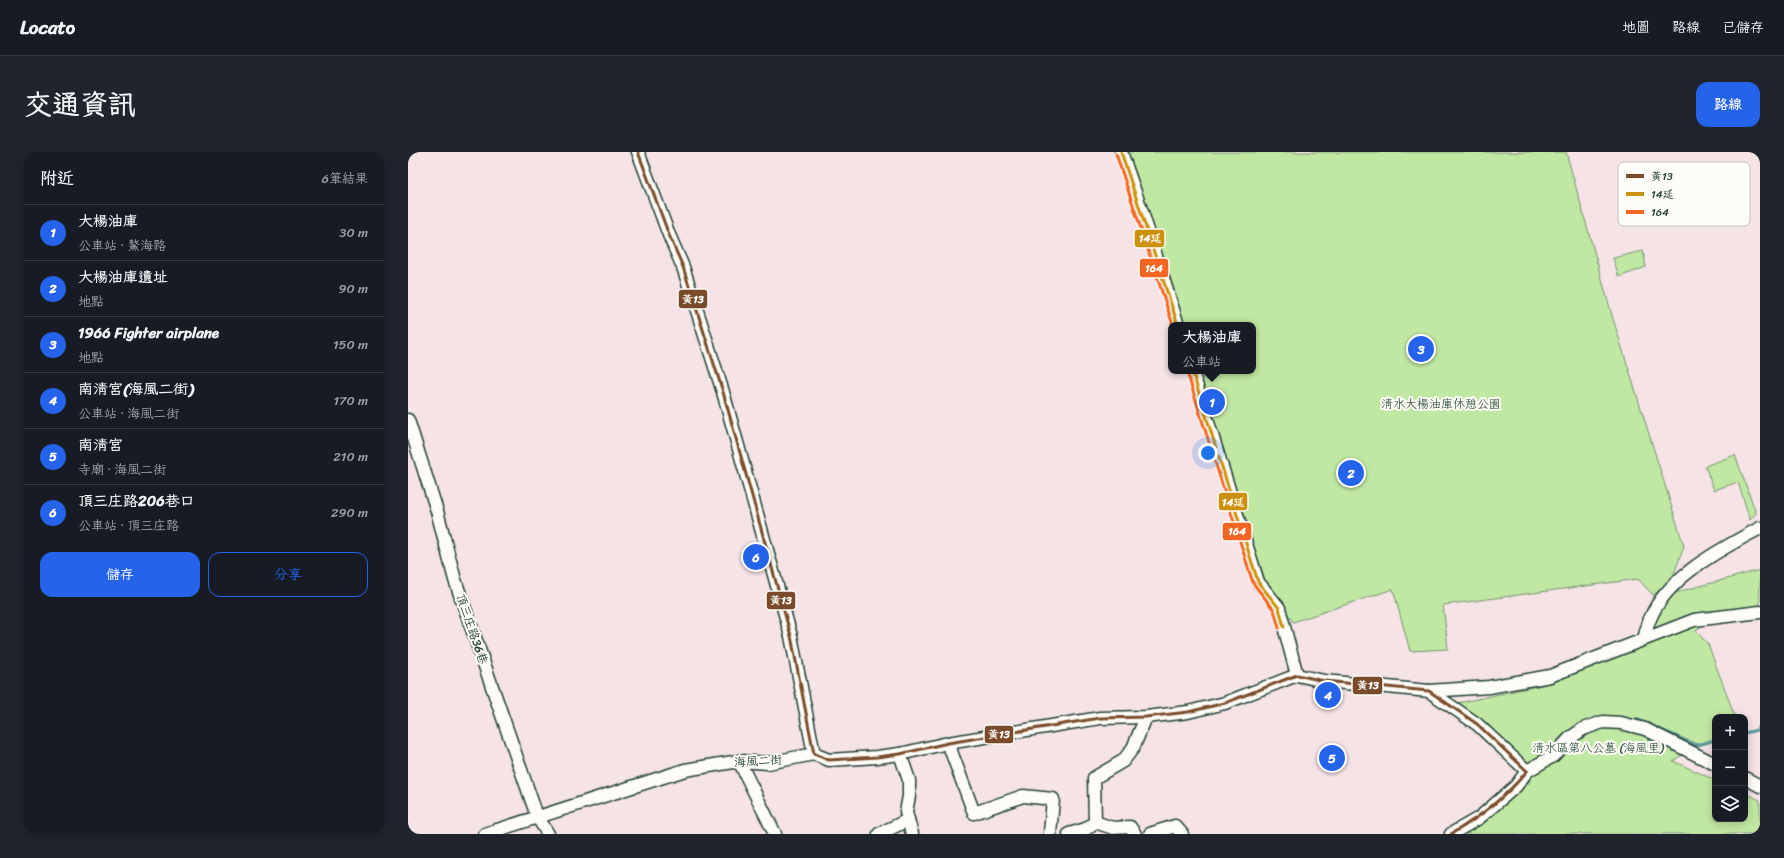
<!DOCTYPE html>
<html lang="zh-TW">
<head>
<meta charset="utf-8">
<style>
	body { margin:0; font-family:Sriracha,"LXGW WenKai TC",sans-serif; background:#20242c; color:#f1f3f6 }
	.controls { position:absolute; right:12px; bottom:12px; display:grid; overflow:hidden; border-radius:8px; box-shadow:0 2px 10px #0003 }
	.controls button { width:36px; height:36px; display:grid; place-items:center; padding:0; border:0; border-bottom:1px solid #363941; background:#171b24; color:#f1f3f6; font:20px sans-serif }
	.you { position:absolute; left:800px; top:301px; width:14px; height:14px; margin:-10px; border:3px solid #fff; border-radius:50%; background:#1a73e8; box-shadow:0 0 0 6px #1a73e833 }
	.badge { display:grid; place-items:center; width:26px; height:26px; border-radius:50%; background:#2563eb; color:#fff; font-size:13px; font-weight:700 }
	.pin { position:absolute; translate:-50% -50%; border:2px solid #fff; box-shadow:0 1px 4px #0006 }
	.popup { position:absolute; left:760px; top:170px; width:88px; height:52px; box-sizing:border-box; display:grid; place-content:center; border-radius:8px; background:#171b24; filter:drop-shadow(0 1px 3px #0005); font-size:13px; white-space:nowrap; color:#9ea1a6 }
	.popup b { font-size:15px; color:#f1f3f6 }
	.popup::after { content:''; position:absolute; left:50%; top:100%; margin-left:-8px; border:8px solid transparent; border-top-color:#171b24 }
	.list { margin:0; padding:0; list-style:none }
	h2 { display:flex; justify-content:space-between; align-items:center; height:52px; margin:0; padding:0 16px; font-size:17px }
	h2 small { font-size:13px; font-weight:400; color:#9ea1a6 }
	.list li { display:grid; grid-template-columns:26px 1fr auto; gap:12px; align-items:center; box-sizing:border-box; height:56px; padding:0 16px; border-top:1px solid #363941 }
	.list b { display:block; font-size:15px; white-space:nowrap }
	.list p { margin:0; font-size:13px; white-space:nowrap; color:#9ea1a6 }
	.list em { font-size:13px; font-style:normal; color:#9ea1a6 }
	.actions { display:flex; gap:8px; padding:12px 16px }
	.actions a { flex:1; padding:9px 0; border:1px solid #2563eb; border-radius:12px; text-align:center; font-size:14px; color:#2563eb }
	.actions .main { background:#2563eb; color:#fff }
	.icon { flex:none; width:22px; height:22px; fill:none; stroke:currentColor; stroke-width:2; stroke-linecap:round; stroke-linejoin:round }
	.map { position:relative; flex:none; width:1352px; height:682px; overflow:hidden; border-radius:12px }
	header { display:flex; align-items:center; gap:24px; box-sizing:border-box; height:56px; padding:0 20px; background:#171b24; border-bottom:1px solid #363941 }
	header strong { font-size:19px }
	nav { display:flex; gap:22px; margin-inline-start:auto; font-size:14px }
	.intro { display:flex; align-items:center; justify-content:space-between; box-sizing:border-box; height:96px; padding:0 24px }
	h1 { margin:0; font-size:28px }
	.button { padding:10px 18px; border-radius:12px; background:#2563eb; color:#fff; font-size:14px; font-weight:700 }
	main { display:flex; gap:24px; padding:0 24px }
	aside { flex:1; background:#171b24; border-radius:12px; box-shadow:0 2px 10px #0003 }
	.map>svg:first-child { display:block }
	.green { fill:#c1e8a3; stroke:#70926c }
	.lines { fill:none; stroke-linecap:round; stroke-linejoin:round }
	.stream { stroke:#5e9a9e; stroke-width:3 }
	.street-casing { stroke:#1f3d34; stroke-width:15 }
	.street { stroke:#fdfcf7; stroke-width:12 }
	.bus-1-casing { stroke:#fdfcf7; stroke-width:6 }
	.bus-2-casing { stroke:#fdfcf7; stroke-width:6 }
	.bus-3-casing { stroke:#fdfcf7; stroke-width:6 }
	.bus-1 { stroke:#7a4b2a; stroke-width:3 }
	.bus-2 { stroke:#cc910a; stroke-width:3 }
	.bus-3 { stroke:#f26522; stroke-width:3 }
	.labels { text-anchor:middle; stroke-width:4; stroke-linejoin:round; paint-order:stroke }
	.park-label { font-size:12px; fill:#3f5f4a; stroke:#fdfcf7 }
	.street-label { font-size:12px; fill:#1f3d34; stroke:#fdfcf7 }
	.key { fill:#fdfcf7; stroke:#bac3bc; stroke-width:1 }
	.key-label { font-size:11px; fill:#1f3d34 }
	.line-badge { stroke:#fdfcf7; stroke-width:1.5 }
	.badge-label { font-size:11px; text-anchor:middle; font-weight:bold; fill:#fff }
</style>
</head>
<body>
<header>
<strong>Locato</strong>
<nav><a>地圖</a><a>路線</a><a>已儲存</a></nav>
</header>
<div class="intro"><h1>交通資訊</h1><a class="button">路線</a></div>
<main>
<aside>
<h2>附近<small>6筆結果</small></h2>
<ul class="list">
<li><span class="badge">1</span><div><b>大楊油庫</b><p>公車站 · 鰲海路</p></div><em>30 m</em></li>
<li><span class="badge">2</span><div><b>大楊油庫遺址</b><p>地點</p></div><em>90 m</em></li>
<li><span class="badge">3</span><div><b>1966 Fighter airplane</b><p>地點</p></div><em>150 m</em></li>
<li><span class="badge">4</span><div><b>南清宮(海風二街)</b><p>公車站 · 海風二街</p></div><em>170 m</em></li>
<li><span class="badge">5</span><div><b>南清宮</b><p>寺廟 · 海風二街</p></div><em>210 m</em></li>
<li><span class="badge">6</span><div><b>頂三庄路206巷口</b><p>公車站 · 頂三庄路</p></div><em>290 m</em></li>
</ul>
<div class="actions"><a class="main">儲存</a><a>分享</a></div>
</aside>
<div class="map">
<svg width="1352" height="682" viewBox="0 0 1352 682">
	<rect width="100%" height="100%" fill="#f5e3e6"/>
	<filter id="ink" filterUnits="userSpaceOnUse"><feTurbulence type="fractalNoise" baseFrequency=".025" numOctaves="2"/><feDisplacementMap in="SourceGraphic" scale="8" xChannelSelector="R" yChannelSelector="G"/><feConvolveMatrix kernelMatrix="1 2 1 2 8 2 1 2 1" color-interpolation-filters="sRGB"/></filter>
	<g filter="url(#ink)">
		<!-- green -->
		<g class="green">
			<path d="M 717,0 L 1158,0 L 1205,167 L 1276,394 L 1263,430 L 1245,443 L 1230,427 L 1035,453 L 1040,497 L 1002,499 L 985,437 L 885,470 L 858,431 L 789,219 L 845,219 L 845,173 L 774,173 Z"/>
			<path d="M 1235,99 L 1238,115 L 1211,125 L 1205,106 Z"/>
			<path d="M 1327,303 L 1348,361 L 1342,368 L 1330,330 L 1306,338 L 1297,314 Z"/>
			<path d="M 1352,418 L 1352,458 L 1302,463 L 1288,479 L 1300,492 L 1327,565 L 1307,565 L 1307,589 L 1284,596 L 1265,609 L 1307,628 L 1307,667 L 1337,667 L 1337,641 L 1352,648 L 1352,682 L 1054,682 L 1064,676 L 1122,630 L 1112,616 L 1036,554 L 1143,531 L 1221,498 L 1242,463 L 1266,441 Z"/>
		</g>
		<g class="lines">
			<!-- stream -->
			<g class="stream">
				<path d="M 1228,567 L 1288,593 L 1307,588"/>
				<path d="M 1337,581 L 1349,578 L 1352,573"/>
			</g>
			<!-- street casing -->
			<g class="street-casing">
				<g id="street">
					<path d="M 230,0 L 261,83 L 275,115 L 315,240 L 383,484 L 406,602"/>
					<path d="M 713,0 L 734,60 L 770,173"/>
					<path d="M 784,219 L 850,430 L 871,456 L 889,523"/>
					<path d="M 0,268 L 29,359 L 47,428 L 129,664 L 140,682"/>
					<path d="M 1236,487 C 1238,481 1239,473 1242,467 C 1259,424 1314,397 1352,376"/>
					<path d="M 1021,539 L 1081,535 L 1142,524 L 1286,468 L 1352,460"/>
					<path d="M 540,591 L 566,661 L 615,644 L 645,647 L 642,682"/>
					<path d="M 492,602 L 501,628 L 501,644 L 498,660 L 504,682"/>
					<path d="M 331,609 L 367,682"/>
					<path d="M 1337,626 L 1352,634"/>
					<path d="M 687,670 L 705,676 L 722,675 L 727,682"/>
					<path d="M 77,682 L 277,618 L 331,609 L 360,611 L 406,602 L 421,608 L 469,605 L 492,602 L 540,591 L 692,566 L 738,565 L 780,560 L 817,551 L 889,523 L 916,529 L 1021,539 L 1069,572 L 1119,619"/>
					<path d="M 471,682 L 500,668"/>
					<path d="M 661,682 L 678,677 L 687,670 L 686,626 L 715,609 L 725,596 L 738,565"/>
					<path d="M 742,682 L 767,674 L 774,682"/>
					<path d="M 1043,682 L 1071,666 L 1108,634 L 1119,619 L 1145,604 L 1162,586 L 1175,577 L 1195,570 L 1213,571 L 1237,577 L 1307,612"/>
				</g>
			</g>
			<!-- street -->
			<use href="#street" class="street"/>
			<!-- bus-1 casing -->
			<g class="bus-1-casing">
				<g id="bus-1">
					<path d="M 230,0 L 261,83 L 275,115 L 315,240 L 383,484 L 406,602"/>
					<path d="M 406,602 L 421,608 L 469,605 L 492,602 L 540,591 L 692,566 L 738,565 L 780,560 L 817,551 L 889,523 L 916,529 L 1021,539 L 1069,572 L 1119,619"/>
					<path d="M 1043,682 C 1072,665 1098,645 1119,619"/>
				</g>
			</g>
			<!-- bus-2 casing -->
			<g class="bus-2-casing">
				<g id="bus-2">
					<path d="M 713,0 L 770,173"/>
					<path d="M 784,219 L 850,430 L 871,456 L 876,475"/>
				</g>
			</g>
			<!-- bus-3 casing -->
			<g class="bus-3-casing">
				<g id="bus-3">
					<path d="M 708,2 L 765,173"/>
					<path d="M 779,220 L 845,431 L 866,458 L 871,476"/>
				</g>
			</g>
			<!-- bus-1 -->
			<use href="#bus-1" class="bus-1"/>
			<!-- bus-2 -->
			<use href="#bus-2" class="bus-2"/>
			<!-- bus-3 -->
			<use href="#bus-3" class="bus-3"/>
		</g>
	</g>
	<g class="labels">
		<!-- park labels -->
		<g class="park-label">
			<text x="1033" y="256">清水大楊油庫休憩公園</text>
			<text x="1190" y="600">清水區第八公墓 (海風里)</text>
		</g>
		<!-- street labels -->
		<g class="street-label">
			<text transform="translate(64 477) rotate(71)" y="4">頂三庄路36巷</text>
			<text transform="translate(350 609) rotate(-3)" y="4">海風二街</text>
		</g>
	</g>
	<!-- legend -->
	<rect x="1210" y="10" width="132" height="64" rx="6" class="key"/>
	<rect x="1218" y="22" width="18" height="4" fill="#7a4b2a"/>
	<rect x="1218" y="40" width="18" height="4" fill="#cc910a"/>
	<rect x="1218" y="58" width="18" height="4" fill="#f26522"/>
	<g class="key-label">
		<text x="1243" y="28">黃13</text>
		<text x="1243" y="46">14延</text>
		<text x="1243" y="64">164</text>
	</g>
	<g class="line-badge">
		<rect x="726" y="77" width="31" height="19" rx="4" fill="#cc910a"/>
		<rect x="731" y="106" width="30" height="20" rx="4" fill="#f26522"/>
		<rect x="270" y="137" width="30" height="20" rx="4" fill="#7a4b2a"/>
		<rect x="810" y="340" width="30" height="19" rx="4" fill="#cc910a"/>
		<rect x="814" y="370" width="30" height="19" rx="4" fill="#f26522"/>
		<rect x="358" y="439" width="30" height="19" rx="4" fill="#7a4b2a"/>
		<rect x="944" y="524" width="31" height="19" rx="4" fill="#7a4b2a"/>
		<rect x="576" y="573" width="30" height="19" rx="4" fill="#7a4b2a"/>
	</g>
	<g class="badge-label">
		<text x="742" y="90">14延</text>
		<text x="746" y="120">164</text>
		<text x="285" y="151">黃13</text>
		<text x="825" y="354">14延</text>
		<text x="829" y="383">164</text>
		<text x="373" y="452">黃13</text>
		<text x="960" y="537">黃13</text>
		<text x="591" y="586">黃13</text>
	</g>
</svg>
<div class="controls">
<button>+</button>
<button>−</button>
<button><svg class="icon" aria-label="layers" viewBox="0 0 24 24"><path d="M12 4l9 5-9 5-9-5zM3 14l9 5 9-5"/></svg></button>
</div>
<div class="you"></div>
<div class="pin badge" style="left:804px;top:250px">1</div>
<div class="popup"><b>大楊油庫</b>公車站</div>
<div class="pin badge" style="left:943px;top:321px">2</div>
<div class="pin badge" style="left:1013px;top:197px">3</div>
<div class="pin badge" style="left:920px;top:543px">4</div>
<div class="pin badge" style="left:924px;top:606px">5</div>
<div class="pin badge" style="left:348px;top:405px">6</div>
</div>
</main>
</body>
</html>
